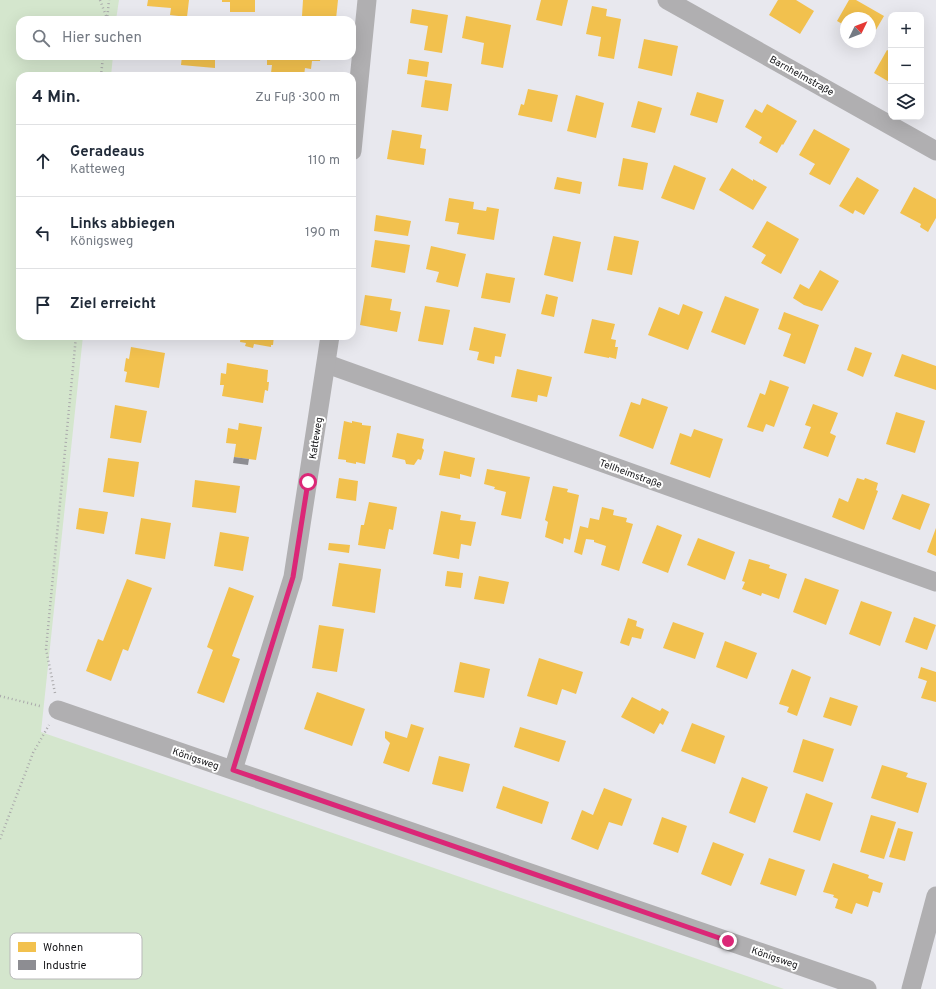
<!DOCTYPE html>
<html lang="de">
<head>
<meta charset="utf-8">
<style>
	body { margin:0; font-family:Overpass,sans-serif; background:#f6f6f7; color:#1f2937 }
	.controls { position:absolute; right:12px; top:12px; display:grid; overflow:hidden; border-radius:8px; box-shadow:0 4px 16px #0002 }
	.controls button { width:36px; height:36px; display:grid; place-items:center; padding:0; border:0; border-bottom:1px solid #e0e1e3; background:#fff; color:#1f2937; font:20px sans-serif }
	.compass { position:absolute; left:840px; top:12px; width:36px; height:36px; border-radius:50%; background:#fff; box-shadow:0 4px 16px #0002; rotate:47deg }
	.stop { position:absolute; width:12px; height:12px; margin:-9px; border:3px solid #db2777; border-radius:50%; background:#fff }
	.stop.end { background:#db2777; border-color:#fff; box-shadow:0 1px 4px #0008 }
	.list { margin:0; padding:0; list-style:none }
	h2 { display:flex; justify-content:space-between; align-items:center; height:52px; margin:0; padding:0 16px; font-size:17px }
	h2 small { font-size:13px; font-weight:400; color:#747a83 }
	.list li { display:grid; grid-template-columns:26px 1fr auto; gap:12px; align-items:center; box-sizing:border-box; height:72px; padding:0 16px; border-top:1px solid #e0e1e3 }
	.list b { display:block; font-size:15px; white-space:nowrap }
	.list p { margin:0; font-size:13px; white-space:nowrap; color:#747a83 }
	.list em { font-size:13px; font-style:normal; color:#747a83 }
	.icon { flex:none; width:22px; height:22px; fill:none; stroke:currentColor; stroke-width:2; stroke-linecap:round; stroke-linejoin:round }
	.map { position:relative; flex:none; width:936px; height:989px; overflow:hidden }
	.search { position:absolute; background:#fff; box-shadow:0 4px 16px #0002; left:16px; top:16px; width:340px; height:44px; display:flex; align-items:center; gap:10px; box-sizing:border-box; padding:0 14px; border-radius:12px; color:#747a83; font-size:15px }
	.panel { position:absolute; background:#fff; box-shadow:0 4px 16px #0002; left:16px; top:72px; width:340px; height:268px; border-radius:12px }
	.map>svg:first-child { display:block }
	.green { fill:#d4e6cd }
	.homes { fill:#f2c14e }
	.industry { fill:#8d8d92 }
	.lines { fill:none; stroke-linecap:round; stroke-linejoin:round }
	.path { stroke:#aaa9ab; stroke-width:2.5; stroke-dasharray:1 3; stroke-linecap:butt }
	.minor { stroke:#b0afb1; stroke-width:19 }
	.route { stroke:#db2777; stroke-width:5 }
	.labels { text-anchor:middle; stroke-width:4; stroke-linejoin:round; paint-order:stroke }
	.street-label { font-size:10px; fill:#131316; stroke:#fff }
	.key { fill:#fff; stroke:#b8b8b9; stroke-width:1 }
	.key-label { font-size:11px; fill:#131316 }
</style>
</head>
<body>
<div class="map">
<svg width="936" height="989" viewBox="0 0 936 989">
	<rect width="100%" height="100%" fill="#e8e8ee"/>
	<!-- green -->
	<path class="green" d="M 0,0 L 119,0 L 116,20 L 20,20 L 20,56 L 113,56 L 111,76 L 20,76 L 20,336 L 83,336 L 41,732 L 784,989 L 0,989 Z"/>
	<!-- homes -->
	<g class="homes">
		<path d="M 148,0 L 189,0 L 187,17 L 170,15 L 171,8 L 147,6 Z"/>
		<path d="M 222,0 L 255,0 L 255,12 L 230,12 L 230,2 L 222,2 Z"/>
		<path d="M 303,0 L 338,0 L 336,19 L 302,16 Z"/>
		<path d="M 541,0 L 568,0 L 562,26 L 536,20 Z"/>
		<path d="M 778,0 L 796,0 L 814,11 L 800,34 L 769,15 Z"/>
		<path d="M 849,0 L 856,0 L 884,16 L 870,40 L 870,18 L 846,18 L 846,30 L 842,28 L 844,25 L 837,21 Z"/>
		<path d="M 592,6 L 607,9 L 606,16 L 621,19 L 614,59 L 598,56 L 601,37 L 586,34 Z"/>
		<path d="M 412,9 L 448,15 L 442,53 L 424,50 L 428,26 L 410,23 Z"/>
		<path d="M 466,16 L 511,25 L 503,68 L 481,64 L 484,43 L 462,38 Z"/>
		<path d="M 644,39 L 678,46 L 672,76 L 638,68 Z"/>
		<path d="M 887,50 L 891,52 L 891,83 L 874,73 Z"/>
		<path d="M 182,56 L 221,56 L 220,59 L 215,59 L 215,68 L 181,65 Z"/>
		<path d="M 267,56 L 321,56 L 320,61 L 312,61 L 311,69 L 305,68 L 304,76 L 271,73 L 272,65 L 267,65 Z"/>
		<path d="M 409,59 L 429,62 L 427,77 L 407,74 Z"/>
		<path d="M 425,80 L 452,84 L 448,111 L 421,107 Z"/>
		<path d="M 528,89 L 558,95 L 552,122 L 518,115 L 521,104 L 524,105 Z"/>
		<path d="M 697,92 L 724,100 L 717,123 L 690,115 Z"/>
		<path d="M 576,95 L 604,103 L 596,138 L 567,131 Z"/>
		<path d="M 638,101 L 662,108 L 655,133 L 631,127 Z"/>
		<path d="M 767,104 L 797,121 L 783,145 L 782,144 L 777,153 L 759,143 L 762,137 L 745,127 L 755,109 L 762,113 Z"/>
		<path d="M 814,129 L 850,149 L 830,185 L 809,174 L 815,164 L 799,155 Z"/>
		<path d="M 392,130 L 422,135 L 420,148 L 426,149 L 424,165 L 387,159 Z"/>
		<path d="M 623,158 L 648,163 L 643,190 L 618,186 Z"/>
		<path d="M 674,165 L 706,178 L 694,210 L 661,198 Z"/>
		<path d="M 732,168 L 753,181 L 753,179 L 767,187 L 753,210 L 719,190 Z"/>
		<path d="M 557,177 L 582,182 L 580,194 L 554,189 Z"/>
		<path d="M 857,177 L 879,190 L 864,215 L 855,210 L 853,214 L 839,206 Z"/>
		<path d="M 914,187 L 936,199 L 936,218 L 928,232 L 920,227 L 921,224 L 900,213 Z"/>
		<path d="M 449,198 L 474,202 L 473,209 L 486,211 L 487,207 L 499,209 L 494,240 L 457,234 L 459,223 L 445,221 Z"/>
		<path d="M 376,215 L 411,221 L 408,236 L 374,231 Z"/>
		<path d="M 767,221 L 799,239 L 781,274 L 761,263 L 766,255 L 752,247 Z"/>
		<path d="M 553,236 L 581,242 L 573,282 L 544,275 Z"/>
		<path d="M 614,236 L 639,241 L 632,275 L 607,270 Z"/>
		<path d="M 375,240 L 410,245 L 405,273 L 371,267 Z"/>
		<path d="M 431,246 L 466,254 L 458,287 L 436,282 L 439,272 L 426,269 Z"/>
		<path d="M 820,270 L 839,281 L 822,311 L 804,305 L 793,298 L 800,284 L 809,289 Z"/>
		<path d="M 486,273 L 515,278 L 510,303 L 481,298 Z"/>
		<path d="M 546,294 L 558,297 L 554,317 L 541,314 Z"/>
		<path d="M 365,295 L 392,299 L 390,310 L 401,312 L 397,332 L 360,325 Z"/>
		<path d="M 725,296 L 759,309 L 745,345 L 711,332 Z"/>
		<path d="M 683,304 L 703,312 L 688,350 L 648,335 L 659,307 L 679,315 Z"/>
		<path d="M 425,306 L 450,310 L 443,345 L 418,341 Z"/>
		<path d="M 784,312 L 819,325 L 805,364 L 783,356 L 791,334 L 778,329 Z"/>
		<path d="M 592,319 L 615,324 L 611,339 L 616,340 L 615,347 L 618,347 L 616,359 L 609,357 L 609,358 L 584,353 Z"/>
		<path d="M 474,327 L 506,334 L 501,357 L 495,356 L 494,364 L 477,360 L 479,352 L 469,350 Z"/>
		<path d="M 241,336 L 274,336 L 273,345 L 271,345 L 271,347 L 254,344 L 253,348 L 245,346 L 246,343 L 240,342 Z"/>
		<path d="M 131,347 L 165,353 L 159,388 L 125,382 L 127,372 L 124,371 L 126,358 L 129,359 Z"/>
		<path d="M 855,347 L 872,353 L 863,377 L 847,370 Z"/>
		<path d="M 902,354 L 936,366 L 936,390 L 894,376 Z"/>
		<path d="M 227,363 L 268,370 L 267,382 L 269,382 L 268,391 L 265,390 L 263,403 L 222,396 L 224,385 L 220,385 L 221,373 L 226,374 Z"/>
		<path d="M 517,369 L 552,377 L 547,397 L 538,395 L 537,402 L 511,397 Z"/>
		<path d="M 770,380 L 789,387 L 774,427 L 766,424 L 763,432 L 747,427 L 760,393 L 765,395 Z"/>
		<path d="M 642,398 L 668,407 L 653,449 L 619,436 L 631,402 L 640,405 Z"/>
		<path d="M 813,404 L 838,413 L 830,433 L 836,436 L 828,457 L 803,448 L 811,427 L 805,425 Z"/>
		<path d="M 115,405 L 147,411 L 141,443 L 110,438 Z"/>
		<path d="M 896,412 L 925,421 L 915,453 L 886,444 Z"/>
		<path d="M 344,421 L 352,423 L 352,421 L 362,423 L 362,425 L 371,426 L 365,464 L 356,462 L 356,464 L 346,462 L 346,460 L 338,459 Z"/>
		<path d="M 239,423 L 262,427 L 256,460 L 234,457 L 236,444 L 226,443 L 228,428 L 238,430 Z"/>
		<path d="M 694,429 L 723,439 L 710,478 L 670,464 L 680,433 L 691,437 Z"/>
		<path d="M 397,433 L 424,439 L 422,448 L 424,450 L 421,460 L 418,459 L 414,465 L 406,464 L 405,460 L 392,457 Z"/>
		<path d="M 444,451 L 475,458 L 471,477 L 460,474 L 460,479 L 439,475 Z"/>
		<path d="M 108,458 L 139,462 L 134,497 L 103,492 Z"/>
		<path d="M 487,469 L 530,477 L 521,519 L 501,515 L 506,492 L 494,489 L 495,487 L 484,484 Z"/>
		<path d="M 339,478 L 358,481 L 356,501 L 336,498 Z"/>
		<path d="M 857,478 L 864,480 L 865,478 L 878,483 L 876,490 L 878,491 L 864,530 L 832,517 L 839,498 L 848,502 Z"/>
		<path d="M 195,480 L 240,486 L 236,513 L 192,507 Z"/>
		<path d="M 553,486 L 568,489 L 567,492 L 579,495 L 570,540 L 564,538 L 563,544 L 545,537 L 548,522 L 545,520 Z"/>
		<path d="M 902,494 L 930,504 L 920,530 L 892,519 Z"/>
		<path d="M 369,502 L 397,507 L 393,530 L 389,529 L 385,549 L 358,545 L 361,525 L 364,525 Z"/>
		<path d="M 602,507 L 614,510 L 613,515 L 627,518 L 626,522 L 633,524 L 619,571 L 601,565 L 606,546 L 594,542 L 594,540 L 586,539 L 582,555 L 574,552 L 580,526 L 588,528 L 590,518 L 599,520 Z"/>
		<path d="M 79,508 L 108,512 L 104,534 L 76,529 Z"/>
		<path d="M 441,511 L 461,515 L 460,520 L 476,522 L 471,546 L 461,544 L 459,559 L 433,554 Z"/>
		<path d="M 141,518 L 171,523 L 165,559 L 135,554 Z"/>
		<path d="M 657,525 L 682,535 L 668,573 L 642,563 Z"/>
		<path d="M 936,528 L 936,556 L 927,552 Z"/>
		<path d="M 220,532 L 249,537 L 243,571 L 214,566 Z"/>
		<path d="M 698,538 L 735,552 L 725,580 L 687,565 Z"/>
		<path d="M 329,543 L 350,545 L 349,553 L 328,550 Z"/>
		<path d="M 749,559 L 770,565 L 769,568 L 787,574 L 779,599 L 762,593 L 761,596 L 742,589 L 745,582 L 742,581 Z"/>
		<path d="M 339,563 L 381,569 L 375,613 L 332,606 Z"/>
		<path d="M 447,571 L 463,573 L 461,588 L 445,586 Z"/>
		<path d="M 479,576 L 509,582 L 504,604 L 474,599 Z"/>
		<path d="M 805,578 L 839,590 L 826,625 L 793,612 Z"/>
		<path d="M 127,579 L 152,588 L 128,651 L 123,649 L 111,681 L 86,671 L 98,639 L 103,641 Z"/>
		<path d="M 229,587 L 254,596 L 232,656 L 240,659 L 224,703 L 197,693 L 213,650 L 207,647 Z"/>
		<path d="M 861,601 L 892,612 L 880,646 L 849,634 Z"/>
		<path d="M 914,617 L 936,625 L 927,650 L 905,642 Z"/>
		<path d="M 628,618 L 637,621 L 636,626 L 644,629 L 641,639 L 632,637 L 629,646 L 620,643 Z"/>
		<path d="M 673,622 L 704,633 L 695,659 L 663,648 Z"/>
		<path d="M 319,625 L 344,629 L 337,672 L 312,668 Z"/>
		<path d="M 725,641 L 757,653 L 747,679 L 716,667 Z"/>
		<path d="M 539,658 L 583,672 L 576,694 L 562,689 L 557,705 L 527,696 Z"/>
		<path d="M 460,662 L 490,669 L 484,698 L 454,692 Z"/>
		<path d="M 921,667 L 936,672 L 936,702 L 921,698 L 927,681 L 918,678 Z"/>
		<path d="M 792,669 L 811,677 L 797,716 L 787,712 L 789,707 L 779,704 Z"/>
		<path d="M 317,692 L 365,709 L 352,746 L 304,729 Z"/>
		<path d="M 632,697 L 660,711 L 662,708 L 669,712 L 663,725 L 660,723 L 654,734 L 621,717 Z"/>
		<path d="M 830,697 L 858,706 L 851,726 L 823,717 Z"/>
		<path d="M 692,723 L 725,736 L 715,764 L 681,751 Z"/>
		<path d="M 411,724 L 424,728 L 409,772 L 383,763 L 390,743 L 385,738 L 385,731 L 407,738 Z"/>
		<path d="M 520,727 L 566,741 L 559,762 L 514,747 Z"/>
		<path d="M 803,739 L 834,749 L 823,782 L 793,772 Z"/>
		<path d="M 439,756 L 470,764 L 463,792 L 432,784 Z"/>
		<path d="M 882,765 L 908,773 L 906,777 L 927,783 L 918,813 L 871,798 Z"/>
		<path d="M 742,777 L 768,787 L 755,823 L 729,813 Z"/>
		<path d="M 503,786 L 549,802 L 542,824 L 496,808 Z"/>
		<path d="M 604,788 L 632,799 L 622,826 L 609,822 L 598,850 L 571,839 L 582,810 L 593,815 Z"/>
		<path d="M 806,793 L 833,803 L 820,841 L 793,832 Z"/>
		<path d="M 871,815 L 896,822 L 884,859 L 860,852 Z"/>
		<path d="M 662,817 L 687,826 L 678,853 L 653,844 Z"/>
		<path d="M 898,828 L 913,832 L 905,861 L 889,857 Z"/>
		<path d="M 713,842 L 744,854 L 731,886 L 701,874 Z"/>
		<path d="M 769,858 L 805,870 L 796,896 L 760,884 Z"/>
		<path d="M 833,863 L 869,875 L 868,878 L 883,883 L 880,893 L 873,891 L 868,907 L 856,903 L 852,914 L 835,908 L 838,899 L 833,897 L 834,895 L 823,892 Z"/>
	</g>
	<!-- industry -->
	<path class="industry" d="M 234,457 L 249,459 L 248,465 L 233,463 Z"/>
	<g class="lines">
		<!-- path -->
		<g class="path">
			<path d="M 100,0 L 106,16"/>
			<path d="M 107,20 L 109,0"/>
			<path d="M 101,76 L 103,56"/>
			<path d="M 55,693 L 46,649 L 76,336"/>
			<path d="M 0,696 L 40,706"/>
			<path d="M 0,839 L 33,753 L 49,725"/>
		</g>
		<!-- minor -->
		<g class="minor">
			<path d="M 667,0 L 936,151"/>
			<path d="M 352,151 L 367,0"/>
			<path d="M 327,364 L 936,582"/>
			<path d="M 58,710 L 867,989"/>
			<path d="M 233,770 L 293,577 L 330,336"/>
			<path d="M 911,989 L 936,896"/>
		</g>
	</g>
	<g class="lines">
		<!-- route -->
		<path class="route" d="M 308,482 L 293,577 L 233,770 L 728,941"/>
	</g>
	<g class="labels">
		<!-- street labels -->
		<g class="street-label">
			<text transform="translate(802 75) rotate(29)" y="4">Barnhelmstraße</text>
			<text transform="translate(315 438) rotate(-81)" y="4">Katteweg</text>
			<text transform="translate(631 473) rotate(20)" y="4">Tellheimstraße</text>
			<text transform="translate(196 758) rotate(19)" y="4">Königsweg</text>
			<text transform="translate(775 957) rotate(19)" y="4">Königsweg</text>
		</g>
	</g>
	<!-- legend -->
	<rect x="10" y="933" width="132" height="46" rx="6" class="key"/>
	<rect x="18" y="942" width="18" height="10" fill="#f2c14e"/>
	<rect x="18" y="960" width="18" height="10" fill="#8d8d92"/>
	<g class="key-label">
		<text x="43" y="951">Wohnen</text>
		<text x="43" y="969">Industrie</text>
	</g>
</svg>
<div class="controls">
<button>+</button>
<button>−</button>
<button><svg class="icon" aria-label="layers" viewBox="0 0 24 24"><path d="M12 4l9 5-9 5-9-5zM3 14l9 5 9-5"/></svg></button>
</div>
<svg class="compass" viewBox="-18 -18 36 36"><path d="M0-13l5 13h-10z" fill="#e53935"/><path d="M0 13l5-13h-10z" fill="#747a83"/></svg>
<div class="stop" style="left:308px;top:482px"></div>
<div class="stop end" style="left:728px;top:941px"></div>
<div class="search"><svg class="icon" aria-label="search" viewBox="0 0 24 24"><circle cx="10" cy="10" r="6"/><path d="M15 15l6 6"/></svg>Hier suchen</div>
<section class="panel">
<h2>4 Min.<small>Zu Fuß · 300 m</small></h2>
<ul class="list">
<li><svg class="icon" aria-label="ahead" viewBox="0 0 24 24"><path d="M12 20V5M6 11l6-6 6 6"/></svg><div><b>Geradeaus</b><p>Katteweg</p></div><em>110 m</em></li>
<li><svg class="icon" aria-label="left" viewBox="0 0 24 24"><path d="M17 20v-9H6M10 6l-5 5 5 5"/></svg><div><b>Links abbiegen</b><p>Königsweg</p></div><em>190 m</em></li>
<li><svg class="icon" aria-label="arrive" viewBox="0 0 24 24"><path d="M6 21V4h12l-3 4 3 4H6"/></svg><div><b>Ziel erreicht</b></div></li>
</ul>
</section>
</div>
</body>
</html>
